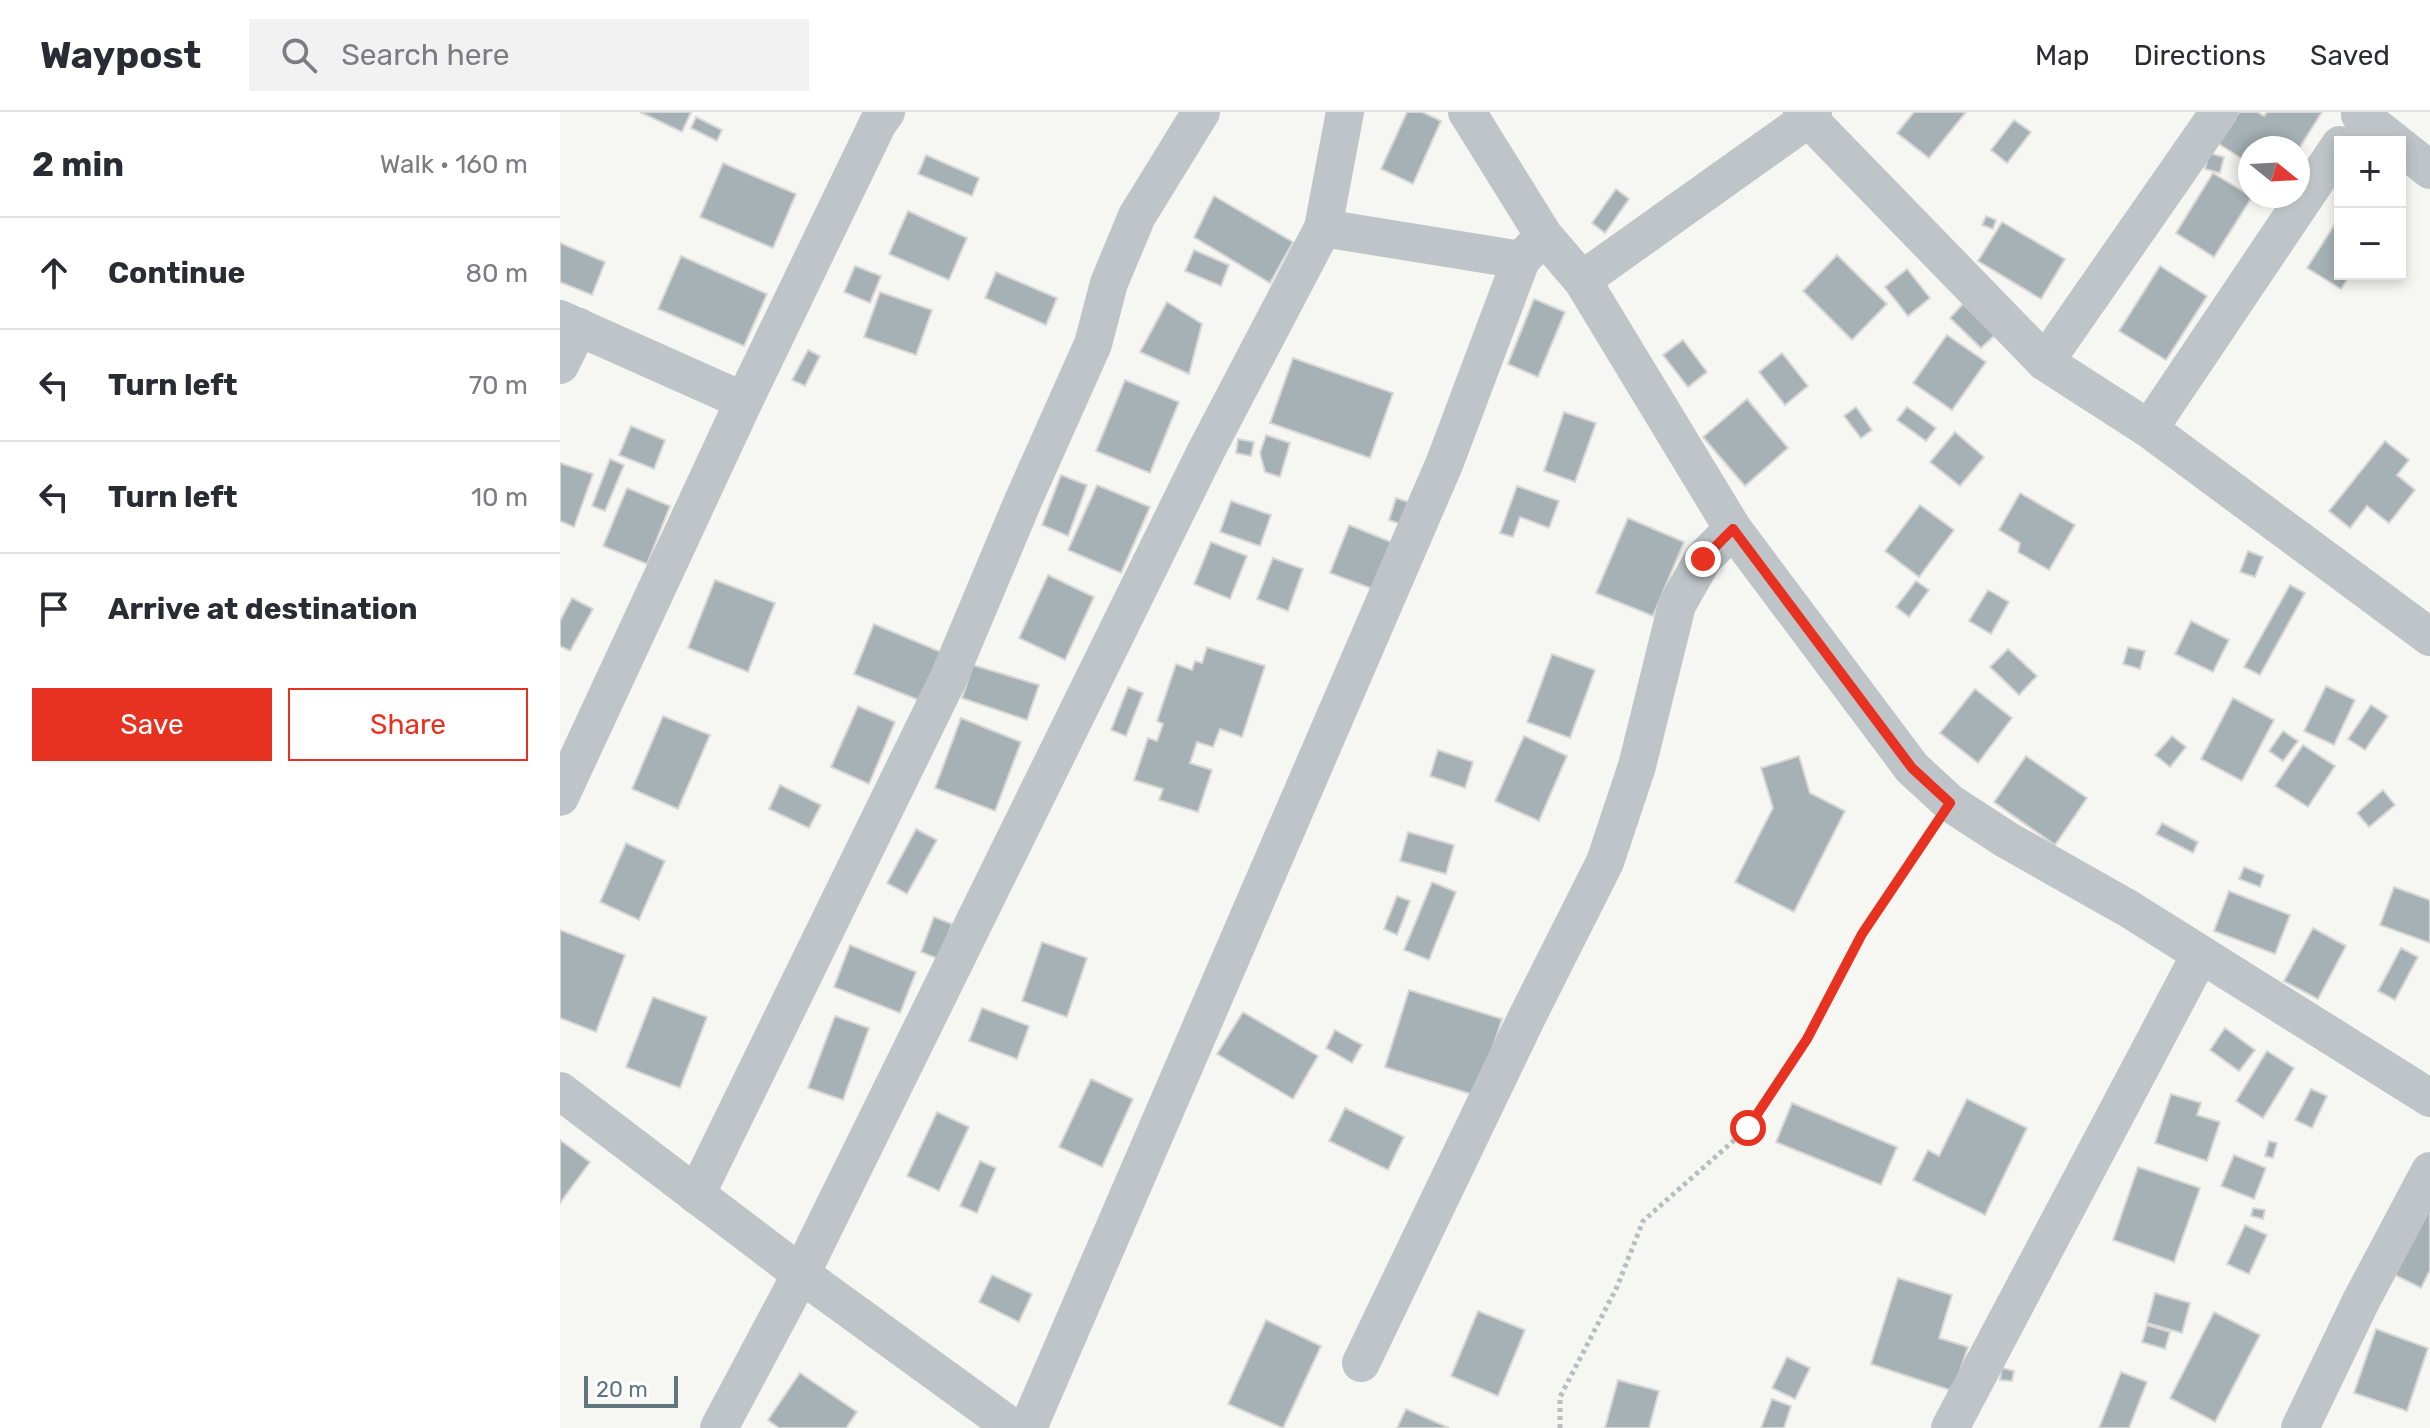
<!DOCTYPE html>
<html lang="en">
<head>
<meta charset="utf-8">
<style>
	body { margin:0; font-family:Rubik,sans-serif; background:#f2f2f3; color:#2b2b33 }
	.controls { position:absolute; right:24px; top:24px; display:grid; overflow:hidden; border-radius:0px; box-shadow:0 4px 12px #0003 }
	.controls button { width:72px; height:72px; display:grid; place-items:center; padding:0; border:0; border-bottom:2px solid #e1e1e2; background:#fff; color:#2b2b33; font:40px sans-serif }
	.compass { position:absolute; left:1678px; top:24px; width:72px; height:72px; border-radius:50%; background:#fff; box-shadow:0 4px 12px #0003; rotate:108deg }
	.scale { position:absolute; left:24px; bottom:20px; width:94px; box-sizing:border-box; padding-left:8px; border:4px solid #60767f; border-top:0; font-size:22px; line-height:28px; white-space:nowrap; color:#60767f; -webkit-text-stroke:6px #fff; paint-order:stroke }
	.stop { position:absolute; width:24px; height:24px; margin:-18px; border:6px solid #e83221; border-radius:50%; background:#fff }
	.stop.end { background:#e83221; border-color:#fff; box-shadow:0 2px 8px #0008 }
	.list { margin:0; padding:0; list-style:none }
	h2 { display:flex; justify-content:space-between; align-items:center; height:104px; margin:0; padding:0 32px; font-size:34px }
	h2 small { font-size:26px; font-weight:400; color:#7c7c81 }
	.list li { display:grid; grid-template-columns:52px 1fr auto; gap:24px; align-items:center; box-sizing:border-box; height:112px; padding:0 32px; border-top:2px solid #e1e1e2 }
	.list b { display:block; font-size:30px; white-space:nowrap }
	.list em { font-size:26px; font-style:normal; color:#7c7c81 }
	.actions { display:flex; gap:16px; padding:24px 32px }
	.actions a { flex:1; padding:18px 0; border:2px solid #e83221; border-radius:0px; text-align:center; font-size:28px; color:#e83221 }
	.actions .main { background:#e83221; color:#fff }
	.icon { flex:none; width:44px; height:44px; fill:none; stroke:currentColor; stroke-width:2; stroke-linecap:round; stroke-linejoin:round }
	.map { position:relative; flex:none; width:1870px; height:1316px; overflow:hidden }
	header { display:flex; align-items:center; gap:48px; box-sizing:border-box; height:112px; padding:0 40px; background:#fff; border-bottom:2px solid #e1e1e2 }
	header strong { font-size:38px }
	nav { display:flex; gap:44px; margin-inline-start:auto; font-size:28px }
	.search { width:560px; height:72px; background:#f2f2f3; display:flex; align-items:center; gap:20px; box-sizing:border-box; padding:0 28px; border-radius:0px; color:#7c7c81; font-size:30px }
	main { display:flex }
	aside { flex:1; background:#fff }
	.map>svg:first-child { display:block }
	.building { fill:#a6b1b5; stroke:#d8d7d5; stroke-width:2 }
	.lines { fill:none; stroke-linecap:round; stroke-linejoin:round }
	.path { stroke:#b8bdbe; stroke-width:5; stroke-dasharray:4 4; stroke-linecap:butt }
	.minor { stroke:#bec4c7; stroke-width:38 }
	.route { stroke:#e83221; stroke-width:10 }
</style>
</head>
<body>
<header>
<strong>Waypost</strong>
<div class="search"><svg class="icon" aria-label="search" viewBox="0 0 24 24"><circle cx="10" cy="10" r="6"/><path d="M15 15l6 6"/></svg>Search here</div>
<nav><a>Map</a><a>Directions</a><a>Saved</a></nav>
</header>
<main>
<aside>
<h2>2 min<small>Walk · 160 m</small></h2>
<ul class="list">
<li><svg class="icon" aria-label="ahead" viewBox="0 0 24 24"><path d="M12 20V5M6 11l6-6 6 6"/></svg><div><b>Continue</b></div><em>80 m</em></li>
<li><svg class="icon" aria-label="left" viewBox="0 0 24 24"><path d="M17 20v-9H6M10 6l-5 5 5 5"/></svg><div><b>Turn left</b></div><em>70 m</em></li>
<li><svg class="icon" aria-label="left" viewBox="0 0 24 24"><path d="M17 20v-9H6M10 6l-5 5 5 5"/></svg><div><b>Turn left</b></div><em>10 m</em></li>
<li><svg class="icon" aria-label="arrive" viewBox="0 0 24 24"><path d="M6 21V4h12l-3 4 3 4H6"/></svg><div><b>Arrive at destination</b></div></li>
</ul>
<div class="actions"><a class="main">Save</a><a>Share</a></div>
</aside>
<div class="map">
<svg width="1870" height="1316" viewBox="0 0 1870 1316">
	<rect width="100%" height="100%" fill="#f6f6f2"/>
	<!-- building -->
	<g class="building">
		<path d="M 80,0 L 131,0 L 122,20 Z"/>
		<path d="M 847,0 L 862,0 L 881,9 L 853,72 L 821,57 Z"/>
		<path d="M 1354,0 L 1406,0 L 1369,46 L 1337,21 Z"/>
		<path d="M 1679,0 L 1697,0 L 1704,4 L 1707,0 L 1762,0 L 1738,38 L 1738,36 L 1690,36 L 1690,52 L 1659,32 Z"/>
		<path d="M 136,5 L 162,18 L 157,29 L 131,16 Z"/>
		<path d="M 1454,8 L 1471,20 L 1447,51 L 1431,38 Z"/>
		<path d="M 1649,41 L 1664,45 L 1660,61 L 1645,57 Z"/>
		<path d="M 366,43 L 419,66 L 412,84 L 358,62 Z"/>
		<path d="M 163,51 L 236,82 L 213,136 L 140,105 Z"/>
		<path d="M 1653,61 L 1692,85 L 1654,145 L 1616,121 Z"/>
		<path d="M 1056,77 L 1069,87 L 1045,121 L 1032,111 Z"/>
		<path d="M 654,84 L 733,130 L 710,171 L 634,125 Z"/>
		<path d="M 348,99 L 407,126 L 389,168 L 329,142 Z"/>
		<path d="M 1426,104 L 1436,108 L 1433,117 L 1422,113 Z"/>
		<path d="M 1780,104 L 1780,162 L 1791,162 L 1781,177 L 1747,156 Z"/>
		<path d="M 1442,110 L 1505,147 L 1481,187 L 1418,149 Z"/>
		<path d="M 0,131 L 45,150 L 32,183 L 0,170 Z"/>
		<path d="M 634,138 L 669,153 L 661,174 L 625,159 Z"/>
		<path d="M 1277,143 L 1327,192 L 1292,228 L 1243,179 Z"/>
		<path d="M 121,144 L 207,182 L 184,234 L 98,197 Z"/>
		<path d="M 295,154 L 321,164 L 310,191 L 284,180 Z"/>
		<path d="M 1600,154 L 1647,184 L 1606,248 L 1559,219 Z"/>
		<path d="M 1347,157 L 1370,186 L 1348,204 L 1325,175 Z"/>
		<path d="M 436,160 L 497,186 L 486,213 L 425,186 Z"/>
		<path d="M 320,180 L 372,198 L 356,243 L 304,225 Z"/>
		<path d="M 974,187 L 1005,200 L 978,265 L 948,252 Z"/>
		<path d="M 607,190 L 642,212 L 629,262 L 580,240 Z"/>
		<path d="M 1403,192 L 1435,223 L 1421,236 L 1390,206 Z"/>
		<path d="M 1387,223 L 1426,250 L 1392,298 L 1353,271 Z"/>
		<path d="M 1123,228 L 1147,260 L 1128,275 L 1103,243 Z"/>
		<path d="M 248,238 L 260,244 L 245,274 L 232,268 Z"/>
		<path d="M 1222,241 L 1248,274 L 1225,293 L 1199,260 Z"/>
		<path d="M 733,246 L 833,281 L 810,346 L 710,311 Z"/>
		<path d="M 565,268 L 619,290 L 590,361 L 536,339 Z"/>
		<path d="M 1187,287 L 1228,336 L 1185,374 L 1143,325 Z"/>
		<path d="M 1296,295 L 1312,318 L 1301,326 L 1284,304 Z"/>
		<path d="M 1347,295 L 1376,316 L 1366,329 L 1337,308 Z"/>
		<path d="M 1004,300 L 1036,311 L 1015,370 L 984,359 Z"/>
		<path d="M 71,314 L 105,328 L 94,357 L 59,343 Z"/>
		<path d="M 1395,320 L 1424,345 L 1400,374 L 1370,350 Z"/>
		<path d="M 706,323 L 730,331 L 720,365 L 705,360 L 700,341 Z"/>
		<path d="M 678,327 L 694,330 L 691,344 L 676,341 Z"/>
		<path d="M 1825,329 L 1849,348 L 1837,363 L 1855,378 L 1829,411 L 1807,394 L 1790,416 L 1769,399 Z"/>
		<path d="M 50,347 L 64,353 L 45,399 L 32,394 Z"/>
		<path d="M 0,351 L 33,362 L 14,415 L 0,409 Z"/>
		<path d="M 501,363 L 527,373 L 508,424 L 482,413 Z"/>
		<path d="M 537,373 L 590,395 L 561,461 L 508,438 Z"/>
		<path d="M 957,374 L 999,389 L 989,416 L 960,405 L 953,425 L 940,421 Z"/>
		<path d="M 67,376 L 110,394 L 87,452 L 43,434 Z"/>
		<path d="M 1460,381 L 1515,413 L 1489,458 L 1458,440 L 1460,431 L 1439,418 Z"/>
		<path d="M 836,386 L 854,392 L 847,414 L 829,408 Z"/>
		<path d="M 671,389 L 711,403 L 700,434 L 660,420 Z"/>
		<path d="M 1360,393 L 1394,418 L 1359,465 L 1325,439 Z"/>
		<path d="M 1068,406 L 1124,430 L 1093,504 L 1036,481 Z"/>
		<path d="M 789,413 L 831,430 L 813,477 L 770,461 Z"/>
		<path d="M 651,430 L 687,444 L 670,487 L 634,472 Z"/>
		<path d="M 1688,439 L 1703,445 L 1695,465 L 1680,460 Z"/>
		<path d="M 713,446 L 743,457 L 728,499 L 697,487 Z"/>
		<path d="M 488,463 L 534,485 L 505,548 L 459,526 Z"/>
		<path d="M 155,468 L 215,491 L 188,560 L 128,536 Z"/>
		<path d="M 1356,469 L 1369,478 L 1349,505 L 1336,495 Z"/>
		<path d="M 1730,473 L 1745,481 L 1700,563 L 1684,555 Z"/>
		<path d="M 1428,478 L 1449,490 L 1431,522 L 1409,509 Z"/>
		<path d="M 12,486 L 33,497 L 10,539 L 0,534 L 0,509 Z"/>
		<path d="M 1631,509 L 1669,528 L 1653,560 L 1615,542 Z"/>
		<path d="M 314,512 L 381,540 L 361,589 L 294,562 Z"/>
		<path d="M 647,535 L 705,554 L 682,625 L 660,617 L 653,635 L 637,630 L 630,651 L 652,658 L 638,700 L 599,688 L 603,677 L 574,668 L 588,626 L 597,629 L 603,612 L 597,609 L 616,552 L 632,558 L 635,549 L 642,551 Z"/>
		<path d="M 1568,535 L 1585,539 L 1580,557 L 1563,552 Z"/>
		<path d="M 1448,537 L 1477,564 L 1459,583 L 1430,555 Z"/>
		<path d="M 992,542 L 1035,558 L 1010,626 L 967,610 Z"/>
		<path d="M 413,553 L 479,573 L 467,608 L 402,586 Z"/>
		<path d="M 1766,574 L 1795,588 L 1774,633 L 1744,619 Z"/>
		<path d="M 568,575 L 583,581 L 566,624 L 551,618 Z"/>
		<path d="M 1415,577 L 1452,606 L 1418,651 L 1380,621 Z"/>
		<path d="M 1673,586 L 1714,608 L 1682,669 L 1641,647 Z"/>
		<path d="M 1811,593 L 1828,604 L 1805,638 L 1788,627 Z"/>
		<path d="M 298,594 L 335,610 L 309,672 L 271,655 Z"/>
		<path d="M 103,604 L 150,623 L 118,697 L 72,677 Z"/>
		<path d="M 401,606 L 461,630 L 435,699 L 375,676 Z"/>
		<path d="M 1723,619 L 1738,629 L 1723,649 L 1709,639 Z"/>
		<path d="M 964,624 L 1007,644 L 979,709 L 935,689 Z"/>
		<path d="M 1612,624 L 1626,635 L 1610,655 L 1595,643 Z"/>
		<path d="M 1743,633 L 1775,654 L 1748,695 L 1715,674 Z"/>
		<path d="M 878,638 L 913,650 L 905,676 L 870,664 Z"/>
		<path d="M 1239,644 L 1250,681 L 1285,699 L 1234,800 L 1175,770 L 1213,696 L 1201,656 Z"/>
		<path d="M 1466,644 L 1527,686 L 1495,733 L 1434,690 Z"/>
		<path d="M 220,673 L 261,693 L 249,716 L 209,697 Z"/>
		<path d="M 1823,678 L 1835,693 L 1809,715 L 1797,701 Z"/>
		<path d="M 1602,711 L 1638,730 L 1633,741 L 1596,722 Z"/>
		<path d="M 356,717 L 377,728 L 347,782 L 327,771 Z"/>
		<path d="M 848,720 L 894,733 L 886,762 L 840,749 Z"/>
		<path d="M 66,731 L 105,749 L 79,808 L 40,790 Z"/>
		<path d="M 1684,755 L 1704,763 L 1700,775 L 1679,767 Z"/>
		<path d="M 872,770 L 896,780 L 869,848 L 844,838 Z"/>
		<path d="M 1834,775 L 1870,788 L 1870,831 L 1820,813 Z"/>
		<path d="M 1669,779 L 1730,803 L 1715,842 L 1654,819 Z"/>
		<path d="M 837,784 L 850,789 L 837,823 L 824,817 Z"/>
		<path d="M 374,805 L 392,812 L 379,847 L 361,840 Z"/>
		<path d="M 1753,816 L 1786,834 L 1758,887 L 1724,869 Z"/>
		<path d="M 0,818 L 65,843 L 36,920 L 0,906 Z"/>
		<path d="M 482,830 L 527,846 L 507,905 L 462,889 Z"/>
		<path d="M 290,833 L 356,860 L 340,901 L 274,875 Z"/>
		<path d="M 1841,836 L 1858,845 L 1835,888 L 1818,879 Z"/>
		<path d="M 849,878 L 942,907 L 917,984 L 825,955 Z"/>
		<path d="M 93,885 L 147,905 L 120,976 L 66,955 Z"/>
		<path d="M 422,896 L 469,914 L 457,947 L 409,929 Z"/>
		<path d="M 683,900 L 758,944 L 733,987 L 657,942 Z"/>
		<path d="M 275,904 L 309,916 L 283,988 L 248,976 Z"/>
		<path d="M 1665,916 L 1695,938 L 1679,959 L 1650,938 Z"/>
		<path d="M 775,918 L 802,933 L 792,951 L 766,936 Z"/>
		<path d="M 1707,939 L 1734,956 L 1703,1006 L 1676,989 Z"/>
		<path d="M 531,967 L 573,987 L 542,1055 L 499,1035 Z"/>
		<path d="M 1751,977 L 1767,984 L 1752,1016 L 1735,1008 Z"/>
		<path d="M 1611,982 L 1641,991 L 1637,1003 L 1660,1010 L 1647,1049 L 1595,1031 Z"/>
		<path d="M 1407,987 L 1467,1016 L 1425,1103 L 1353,1068 L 1368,1038 L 1379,1044 Z"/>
		<path d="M 1232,991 L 1337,1035 L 1321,1073 L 1216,1030 Z"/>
		<path d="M 785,996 L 844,1025 L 828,1058 L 769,1029 Z"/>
		<path d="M 377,1000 L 409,1015 L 379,1079 L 347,1064 Z"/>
		<path d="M 0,1028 L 30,1050 L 0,1091 Z"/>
		<path d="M 1709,1029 L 1717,1031 L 1713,1046 L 1705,1044 Z"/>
		<path d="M 1674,1043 L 1706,1056 L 1694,1087 L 1661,1074 Z"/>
		<path d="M 420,1049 L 436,1056 L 417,1101 L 400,1094 Z"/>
		<path d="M 1578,1055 L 1640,1076 L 1614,1150 L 1553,1128 Z"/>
		<path d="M 1870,1094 L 1870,1158 L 1861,1176 L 1835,1163 Z"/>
		<path d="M 1693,1096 L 1705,1098 L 1703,1107 L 1691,1104 Z"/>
		<path d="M 1685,1113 L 1707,1123 L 1689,1162 L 1667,1152 Z"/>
		<path d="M 432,1163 L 472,1182 L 459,1210 L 419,1190 Z"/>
		<path d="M 1338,1166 L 1392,1183 L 1379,1226 L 1408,1235 L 1393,1279 L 1311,1252 Z"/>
		<path d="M 1595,1181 L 1630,1191 L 1622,1221 L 1587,1211 Z"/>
		<path d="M 918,1199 L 965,1218 L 938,1284 L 891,1264 Z"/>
		<path d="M 1654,1200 L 1700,1223 L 1655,1310 L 1610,1286 Z"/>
		<path d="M 706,1208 L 761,1234 L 723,1316 L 668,1292 Z"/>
		<path d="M 1587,1213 L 1610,1220 L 1605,1237 L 1582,1230 Z"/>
		<path d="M 1816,1217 L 1868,1236 L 1847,1299 L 1794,1281 Z"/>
		<path d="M 1227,1245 L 1250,1256 L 1235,1287 L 1212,1276 Z"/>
		<path d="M 1442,1256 L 1454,1259 L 1452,1269 L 1440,1268 Z"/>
		<path d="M 1561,1260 L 1587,1270 L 1569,1316 L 1539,1316 Z"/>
		<path d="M 240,1261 L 297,1300 L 286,1316 L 219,1316 L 208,1308 Z"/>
		<path d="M 1058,1268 L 1099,1279 L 1089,1316 L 1045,1316 Z"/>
		<path d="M 1212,1287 L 1231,1294 L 1224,1316 L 1201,1316 Z"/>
		<path d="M 846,1297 L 889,1316 L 837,1316 Z"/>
	</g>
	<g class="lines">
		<!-- path -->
		<path class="path" d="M 1000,1316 L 1000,1285 L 1057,1175 L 1083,1109 L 1188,1016 L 1247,927 L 1302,822 L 1372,718"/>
		<!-- minor -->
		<g class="minor">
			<path d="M 907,0 L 984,124 L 1022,168 L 1173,417 L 1352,656 L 1390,691 L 1447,728 L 1569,797 L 1870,986"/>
			<path d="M 1242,0 L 1485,250 L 1589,317 L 1870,525"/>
			<path d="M 1800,3 L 1835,30"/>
			<path d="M 1840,34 L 1870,58"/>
			<path d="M 763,116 L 961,148 L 978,130"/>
			<path d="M 1022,168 L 1248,7 L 1253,0"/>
			<path d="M 0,207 L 184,289"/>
			<path d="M 1485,250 L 1659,0"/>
			<path d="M 0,253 L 19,215"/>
			<path d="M 1589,317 L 1780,33"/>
			<path d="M 0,685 L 184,289 L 318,11 L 326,0"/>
			<path d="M 0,979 L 241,1162 L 453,1316"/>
			<path d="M 136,1083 L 389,565 L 463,389 L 533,232 L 549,171 L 577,104 L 641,0"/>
			<path d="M 801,1251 L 967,905 L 1045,750 L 1077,654 L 1117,493 L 1143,447 L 1173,417"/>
			<path d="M 159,1316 L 241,1162 L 646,339 L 763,116 L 785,0"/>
			<path d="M 468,1316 L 885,350 L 961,148"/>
			<path d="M 1390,1316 L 1640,843"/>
			<path d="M 1740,1316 L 1801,1189 L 1870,1059"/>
		</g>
	</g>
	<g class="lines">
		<!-- route -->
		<path class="route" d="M 1143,447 L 1173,417 L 1352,656 L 1390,691 L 1302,822 L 1247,927 L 1188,1016"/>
	</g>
</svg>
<div class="controls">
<button>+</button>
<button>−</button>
</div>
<svg class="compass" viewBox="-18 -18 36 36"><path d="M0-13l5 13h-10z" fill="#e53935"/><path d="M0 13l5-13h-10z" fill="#7c7c81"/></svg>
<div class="scale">20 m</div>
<div class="stop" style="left:1188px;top:1016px"></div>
<div class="stop end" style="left:1143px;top:447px"></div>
</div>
</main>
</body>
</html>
